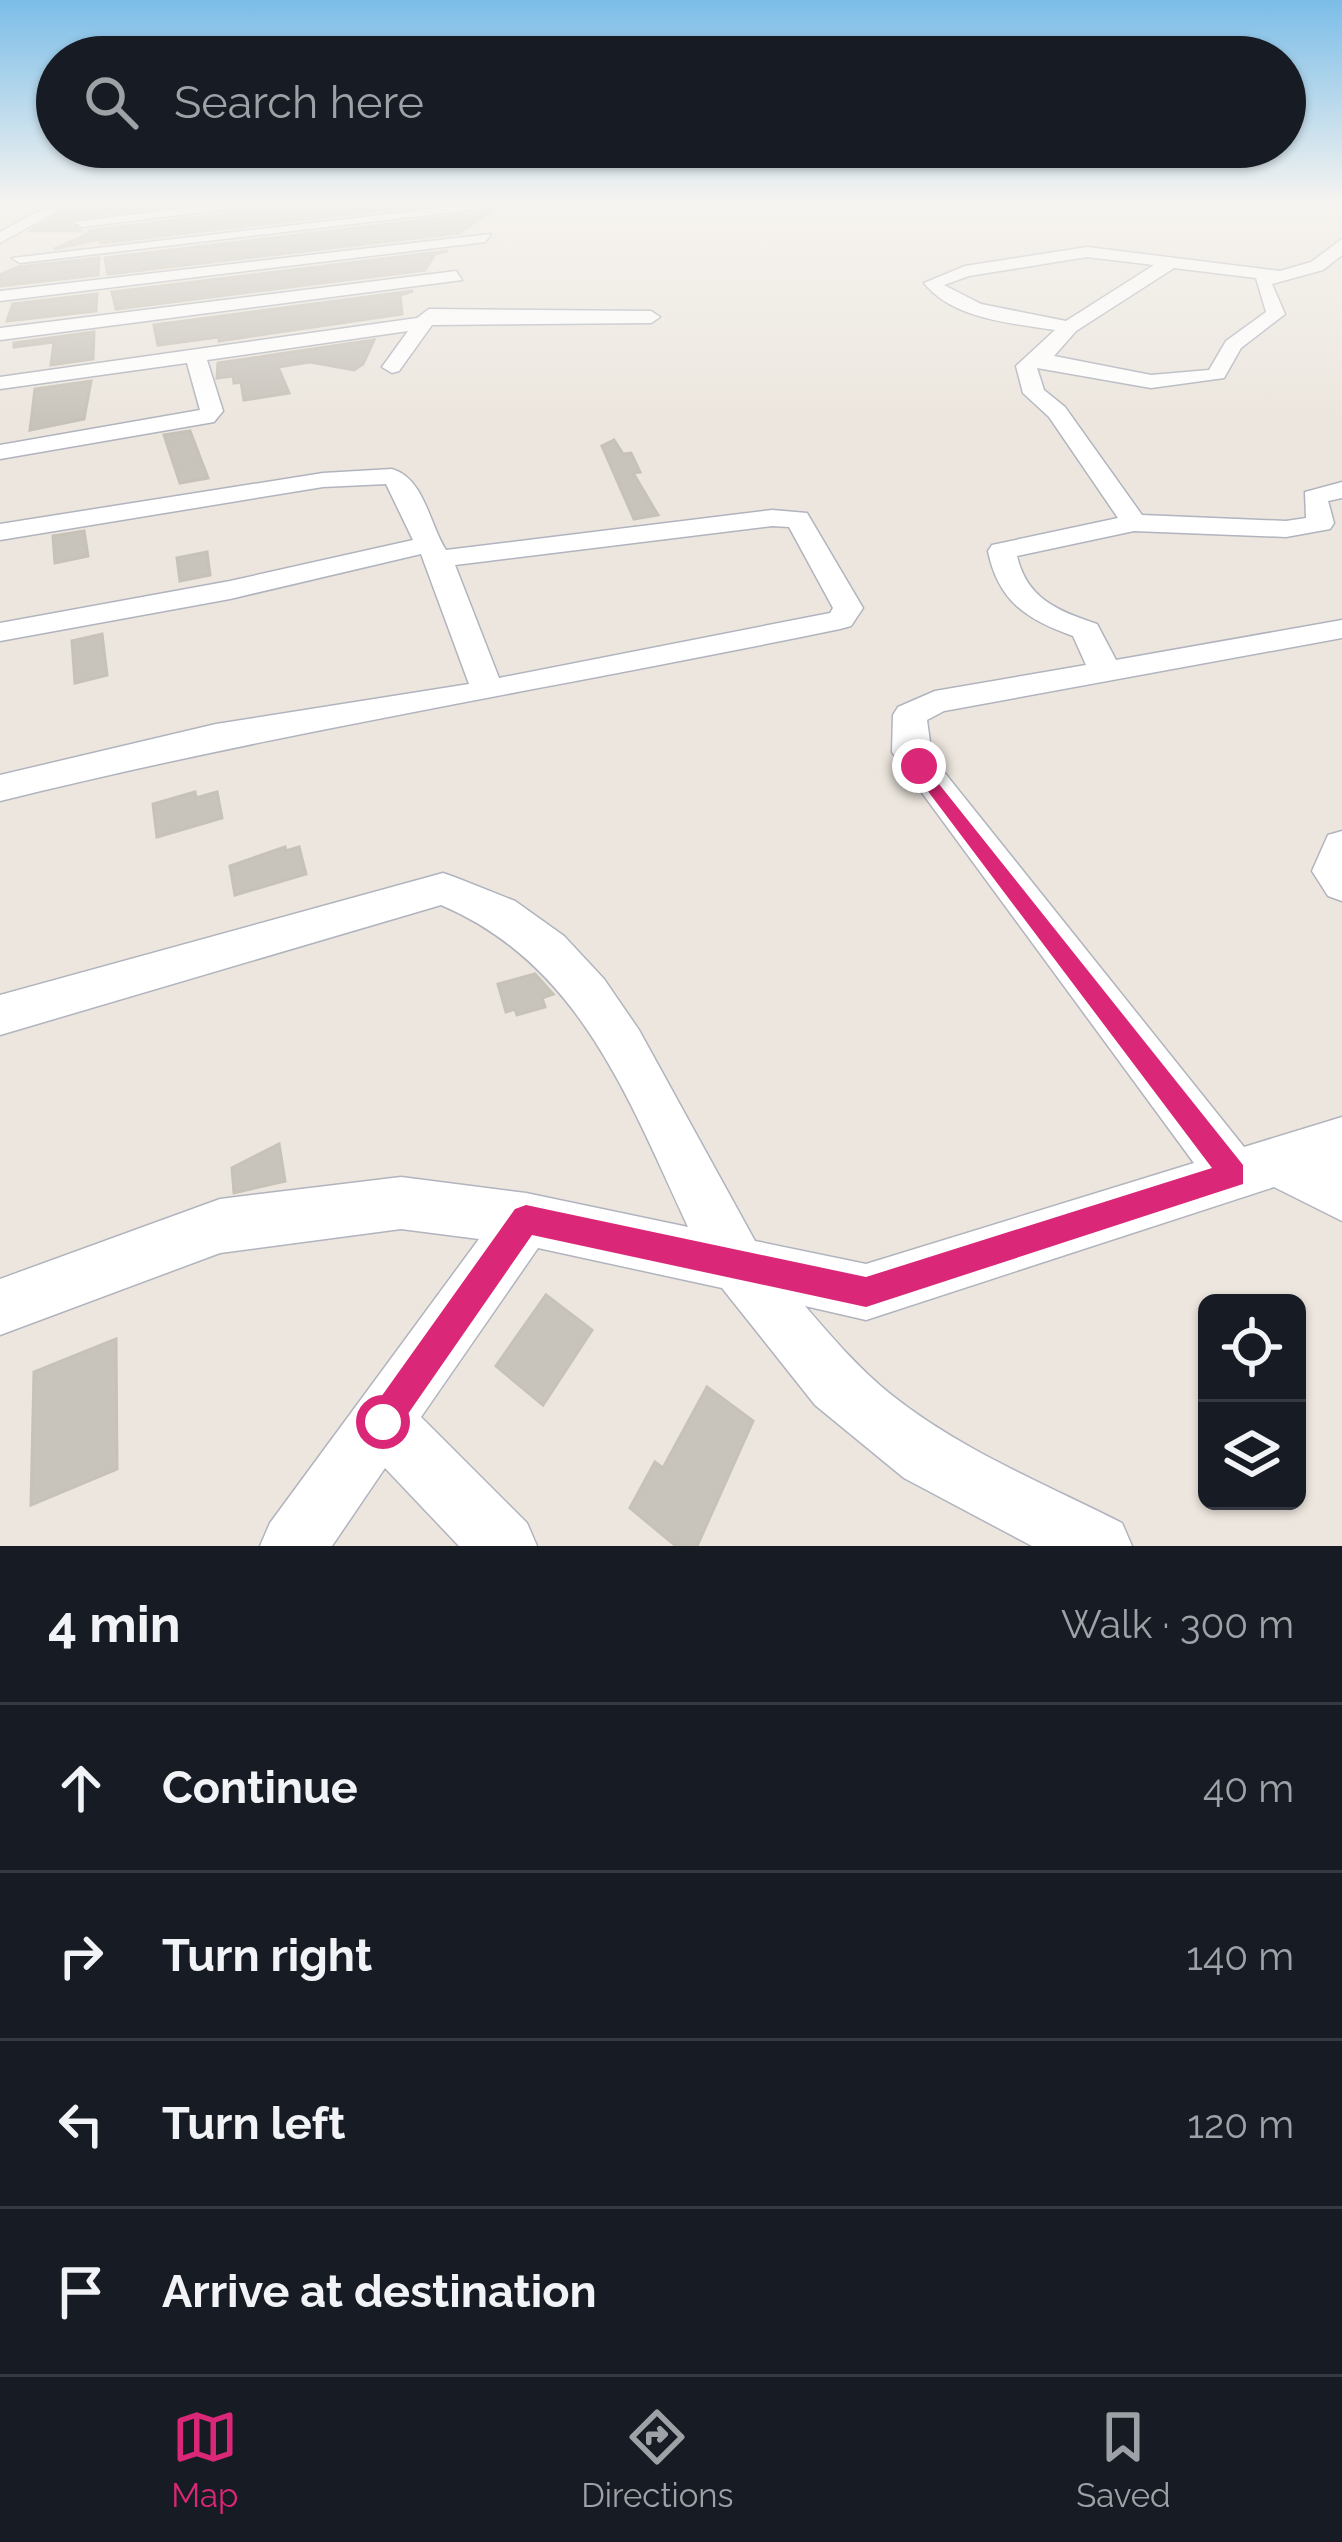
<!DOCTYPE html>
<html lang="en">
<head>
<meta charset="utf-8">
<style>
	body { margin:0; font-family:Raleway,sans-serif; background:#20242c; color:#f1f3f6 }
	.controls { position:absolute; right:36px; bottom:36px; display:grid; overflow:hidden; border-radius:18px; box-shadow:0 3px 9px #0004 }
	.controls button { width:108px; height:108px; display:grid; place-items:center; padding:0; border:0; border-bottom:3px solid #363941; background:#171b24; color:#f1f3f6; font:60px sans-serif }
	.stop { position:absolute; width:36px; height:36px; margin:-27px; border:9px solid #db2777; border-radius:50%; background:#fff }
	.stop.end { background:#db2777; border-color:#fff; box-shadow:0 3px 12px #0008 }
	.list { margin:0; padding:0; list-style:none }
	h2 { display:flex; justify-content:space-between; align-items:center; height:156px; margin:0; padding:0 48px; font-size:51px }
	h2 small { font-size:39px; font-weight:400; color:#9ea1a6 }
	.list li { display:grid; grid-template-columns:78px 1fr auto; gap:36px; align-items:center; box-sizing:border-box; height:168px; padding:0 48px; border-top:3px solid #363941 }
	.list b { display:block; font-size:45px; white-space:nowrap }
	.list em { font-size:39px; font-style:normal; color:#9ea1a6 }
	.icon { flex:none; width:66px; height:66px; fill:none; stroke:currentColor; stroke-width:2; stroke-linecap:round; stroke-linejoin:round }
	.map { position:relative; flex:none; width:1342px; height:1546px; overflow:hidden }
	.search { position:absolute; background:#171b24; box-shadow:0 3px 9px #0004; left:36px; right:36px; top:36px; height:132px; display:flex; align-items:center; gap:30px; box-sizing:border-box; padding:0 42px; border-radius:66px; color:#9ea1a6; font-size:45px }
	.sheet { height:828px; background:#171b24 }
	nav { display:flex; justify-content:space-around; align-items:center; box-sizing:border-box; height:168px; border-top:3px solid #363941; background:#171b24; font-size:33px; color:#9ea1a6 }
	nav a { display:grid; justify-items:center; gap:6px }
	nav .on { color:#db2777 }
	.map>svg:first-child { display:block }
	.building { fill:#c8c4bc; stroke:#c7c2b8; stroke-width:3 }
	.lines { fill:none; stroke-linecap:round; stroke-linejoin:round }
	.minor-casing { stroke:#b1b4be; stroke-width:3 }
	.minor { fill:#fff; fill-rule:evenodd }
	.route { fill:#db2777 }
</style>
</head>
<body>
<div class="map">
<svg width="1342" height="1546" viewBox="0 0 1342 1546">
	<rect width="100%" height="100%" fill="#ece6de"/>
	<!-- building -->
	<g class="building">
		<path d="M 74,204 L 180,204 L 70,219 L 80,231 L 31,231 Z"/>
		<path d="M 304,204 L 436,204 L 101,243 L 101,239 L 54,249 L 94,231 L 88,231 Z"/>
		<path d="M 490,212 L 459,233 L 108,274 L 105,258 Z"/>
		<path d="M 448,251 L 435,254 L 425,270 L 116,309 L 112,292 Z"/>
		<path d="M 99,258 L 98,275 L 0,286 L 0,275 L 18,267 Z"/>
		<path d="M 413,291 L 400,295 L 402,314 L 219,341 L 219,337 L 158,345 L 154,325 Z"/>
		<path d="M 97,294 L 96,311 L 7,321 L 13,304 Z"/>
		<path d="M 94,332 L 93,359 L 51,365 L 54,342 L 14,347 L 14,343 Z"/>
		<path d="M 374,340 L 363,364 L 354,370 L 310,362 L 278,367 L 289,393 L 244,400 L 241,382 L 234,383 L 233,376 L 217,378 L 218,363 Z"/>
		<path d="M 91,381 L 84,419 L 30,430 L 35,389 Z"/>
		<path d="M 190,431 L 208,478 L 180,483 L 164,435 Z"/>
		<path d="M 614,440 L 623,454 L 631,453 L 640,472 L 633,473 L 658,515 L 634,519 L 602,446 Z"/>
		<path d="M 84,531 L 88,556 L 55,563 L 53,536 Z"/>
		<path d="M 207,552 L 210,575 L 180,581 L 177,558 Z"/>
		<path d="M 102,634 L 107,675 L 75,683 L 72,641 Z"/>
		<path d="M 195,792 L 196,798 L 217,792 L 222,818 L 157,837 L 153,804 Z"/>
		<path d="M 285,847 L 286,851 L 299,847 L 306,874 L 235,895 L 230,866 Z"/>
		<path d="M 535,974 L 553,994 L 542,998 L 545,1007 L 517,1015 L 515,1009 L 506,1012 L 498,984 Z"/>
		<path d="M 279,1144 L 285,1181 L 234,1193 L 232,1168 Z"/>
		<path d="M 546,1295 L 592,1330 L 543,1405 L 496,1366 Z"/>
		<path d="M 116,1339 L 117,1469 L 31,1505 L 34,1372 Z"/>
		<path d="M 707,1387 L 753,1421 L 697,1546 L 676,1546 L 630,1508 L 655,1462 L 663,1468 Z"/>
	</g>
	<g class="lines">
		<!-- minor casing -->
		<g class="minor-casing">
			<g id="minor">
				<path d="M 52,204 L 70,204 L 0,243 L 0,232 Z"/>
				<path d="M 216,204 L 268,204 L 82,227 L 74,222 Z"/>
				<path d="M 475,204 L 514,205 L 20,263 L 12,258 Z"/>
				<path d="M 731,204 L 746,204 L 738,209 Z"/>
				<path d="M 491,234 L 485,242 L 0,301 L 0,291 Z"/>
				<path d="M 1342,239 L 1342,255 L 1323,270 L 1272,284 L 1285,314 L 1241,348 L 1224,378 L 1151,388 L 1037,368 L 1044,390 L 1065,407 L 1142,515 L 1286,521 L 1306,518 L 1305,492 L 1342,482 L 1342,498 L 1328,501 L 1334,523 L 1330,529 L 1286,537 L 1134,531 L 1017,556 C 1027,599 1058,611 1097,624 L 1116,660 L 1342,620 L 1342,638 L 944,711 L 927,720 L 932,757 L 1244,1147 L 1342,1117 L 1342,1221 L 1274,1187 L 866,1320 L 805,1306 C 831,1336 858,1368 889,1393 C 958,1449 1043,1483 1122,1523 L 1132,1546 L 1032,1546 L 904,1478 L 815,1405 L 722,1288 L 538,1248 L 421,1417 L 527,1523 L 537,1546 L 459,1546 L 385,1468 L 332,1546 L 260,1546 L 270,1523 L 479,1239 L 401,1229 L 220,1253 L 0,1335 L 0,1279 L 220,1199 L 401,1177 L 526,1193 L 688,1227 C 629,1100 579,963 441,905 L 0,1035 L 0,995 L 443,873 L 457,878 L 515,901 L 564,936 L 604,979 L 639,1030 L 755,1241 L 866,1264 L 1194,1163 L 892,752 L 893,715 L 898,707 L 935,691 L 1086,665 L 1073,636 C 1027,620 998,601 988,551 L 992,545 L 1118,518 L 1049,417 L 1023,393 L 1016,366 L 1055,330 C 1012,323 954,320 924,283 L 965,266 L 1087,247 L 1280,271 L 1311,262 ZM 1087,257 L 1154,265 L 1066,321 L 981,304 L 944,285 L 969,276 ZM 1174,268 L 1256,278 L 1266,312 L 1226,341 L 1209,370 L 1151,375 L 1054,356 L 1076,331 Z"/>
				<path d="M 456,271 L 462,280 L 0,340 L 0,328 Z"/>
				<path d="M 429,309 L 651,311 L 660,317 L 651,323 L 432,325 L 399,371 L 392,373 L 382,367 L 408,331 L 207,360 L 223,411 L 214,422 L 0,459 L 0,445 L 200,410 L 187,363 L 0,389 L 0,377 L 417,318 Z"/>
				<path d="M 392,469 C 425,479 429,524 446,550 L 772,510 L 807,513 L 863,608 L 851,626 L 840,629 C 560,687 278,732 0,801 L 0,775 L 216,724 L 469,684 L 421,554 L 230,599 L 0,641 L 0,623 L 230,581 L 413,540 L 386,484 L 323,487 L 0,540 L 0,524 L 323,473 ZM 772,526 L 789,527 L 833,608 L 830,613 L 499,678 L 455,565 Z"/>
				<path d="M 1342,831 L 1342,901 L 1328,896 L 1312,871 L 1328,835 Z"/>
			</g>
		</g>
		<!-- minor -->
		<use href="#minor" class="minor"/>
	</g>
	<!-- sky -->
	<linearGradient id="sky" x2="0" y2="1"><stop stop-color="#7bbde8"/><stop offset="0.48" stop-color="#f6f4f0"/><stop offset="1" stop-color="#f6f4f0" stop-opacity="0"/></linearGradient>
	<rect width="1342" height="421" fill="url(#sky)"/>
	<!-- route -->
	<path class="route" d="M 919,759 L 1243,1165 L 1243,1184 L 866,1307 L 532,1235 L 394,1434 L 383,1439 L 371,1434 L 366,1422 L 371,1411 L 515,1209 L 526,1205 L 866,1277 L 1212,1168 L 912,770 L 912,761 Z"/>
</svg>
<div class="controls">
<button><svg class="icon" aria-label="locate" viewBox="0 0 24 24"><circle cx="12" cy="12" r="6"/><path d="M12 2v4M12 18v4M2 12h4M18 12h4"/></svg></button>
<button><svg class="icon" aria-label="layers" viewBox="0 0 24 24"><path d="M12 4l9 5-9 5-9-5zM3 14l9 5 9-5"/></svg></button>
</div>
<div class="stop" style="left:383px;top:1422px"></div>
<div class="stop end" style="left:919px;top:766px"></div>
<div class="search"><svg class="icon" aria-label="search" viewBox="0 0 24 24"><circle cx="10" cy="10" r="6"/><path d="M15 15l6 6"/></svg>Search here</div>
</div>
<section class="sheet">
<h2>4 min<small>Walk · 300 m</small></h2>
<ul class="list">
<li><svg class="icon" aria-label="ahead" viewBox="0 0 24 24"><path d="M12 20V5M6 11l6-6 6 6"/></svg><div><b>Continue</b></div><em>40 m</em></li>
<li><svg class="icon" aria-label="right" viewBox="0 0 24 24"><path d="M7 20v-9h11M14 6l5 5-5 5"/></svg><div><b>Turn right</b></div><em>140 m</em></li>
<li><svg class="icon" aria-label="left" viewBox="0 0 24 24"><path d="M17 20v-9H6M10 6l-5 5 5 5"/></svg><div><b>Turn left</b></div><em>120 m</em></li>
<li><svg class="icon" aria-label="arrive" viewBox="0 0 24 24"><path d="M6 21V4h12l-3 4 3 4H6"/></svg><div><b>Arrive at destination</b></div></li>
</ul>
</section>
<nav>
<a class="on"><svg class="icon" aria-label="map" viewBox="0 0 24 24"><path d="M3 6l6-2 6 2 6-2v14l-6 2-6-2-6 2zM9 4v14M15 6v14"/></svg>Map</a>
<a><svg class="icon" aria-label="directions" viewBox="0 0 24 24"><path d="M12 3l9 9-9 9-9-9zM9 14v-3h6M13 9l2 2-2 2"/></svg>Directions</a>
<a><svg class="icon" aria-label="saved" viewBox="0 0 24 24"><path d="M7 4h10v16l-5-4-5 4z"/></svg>Saved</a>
</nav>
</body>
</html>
